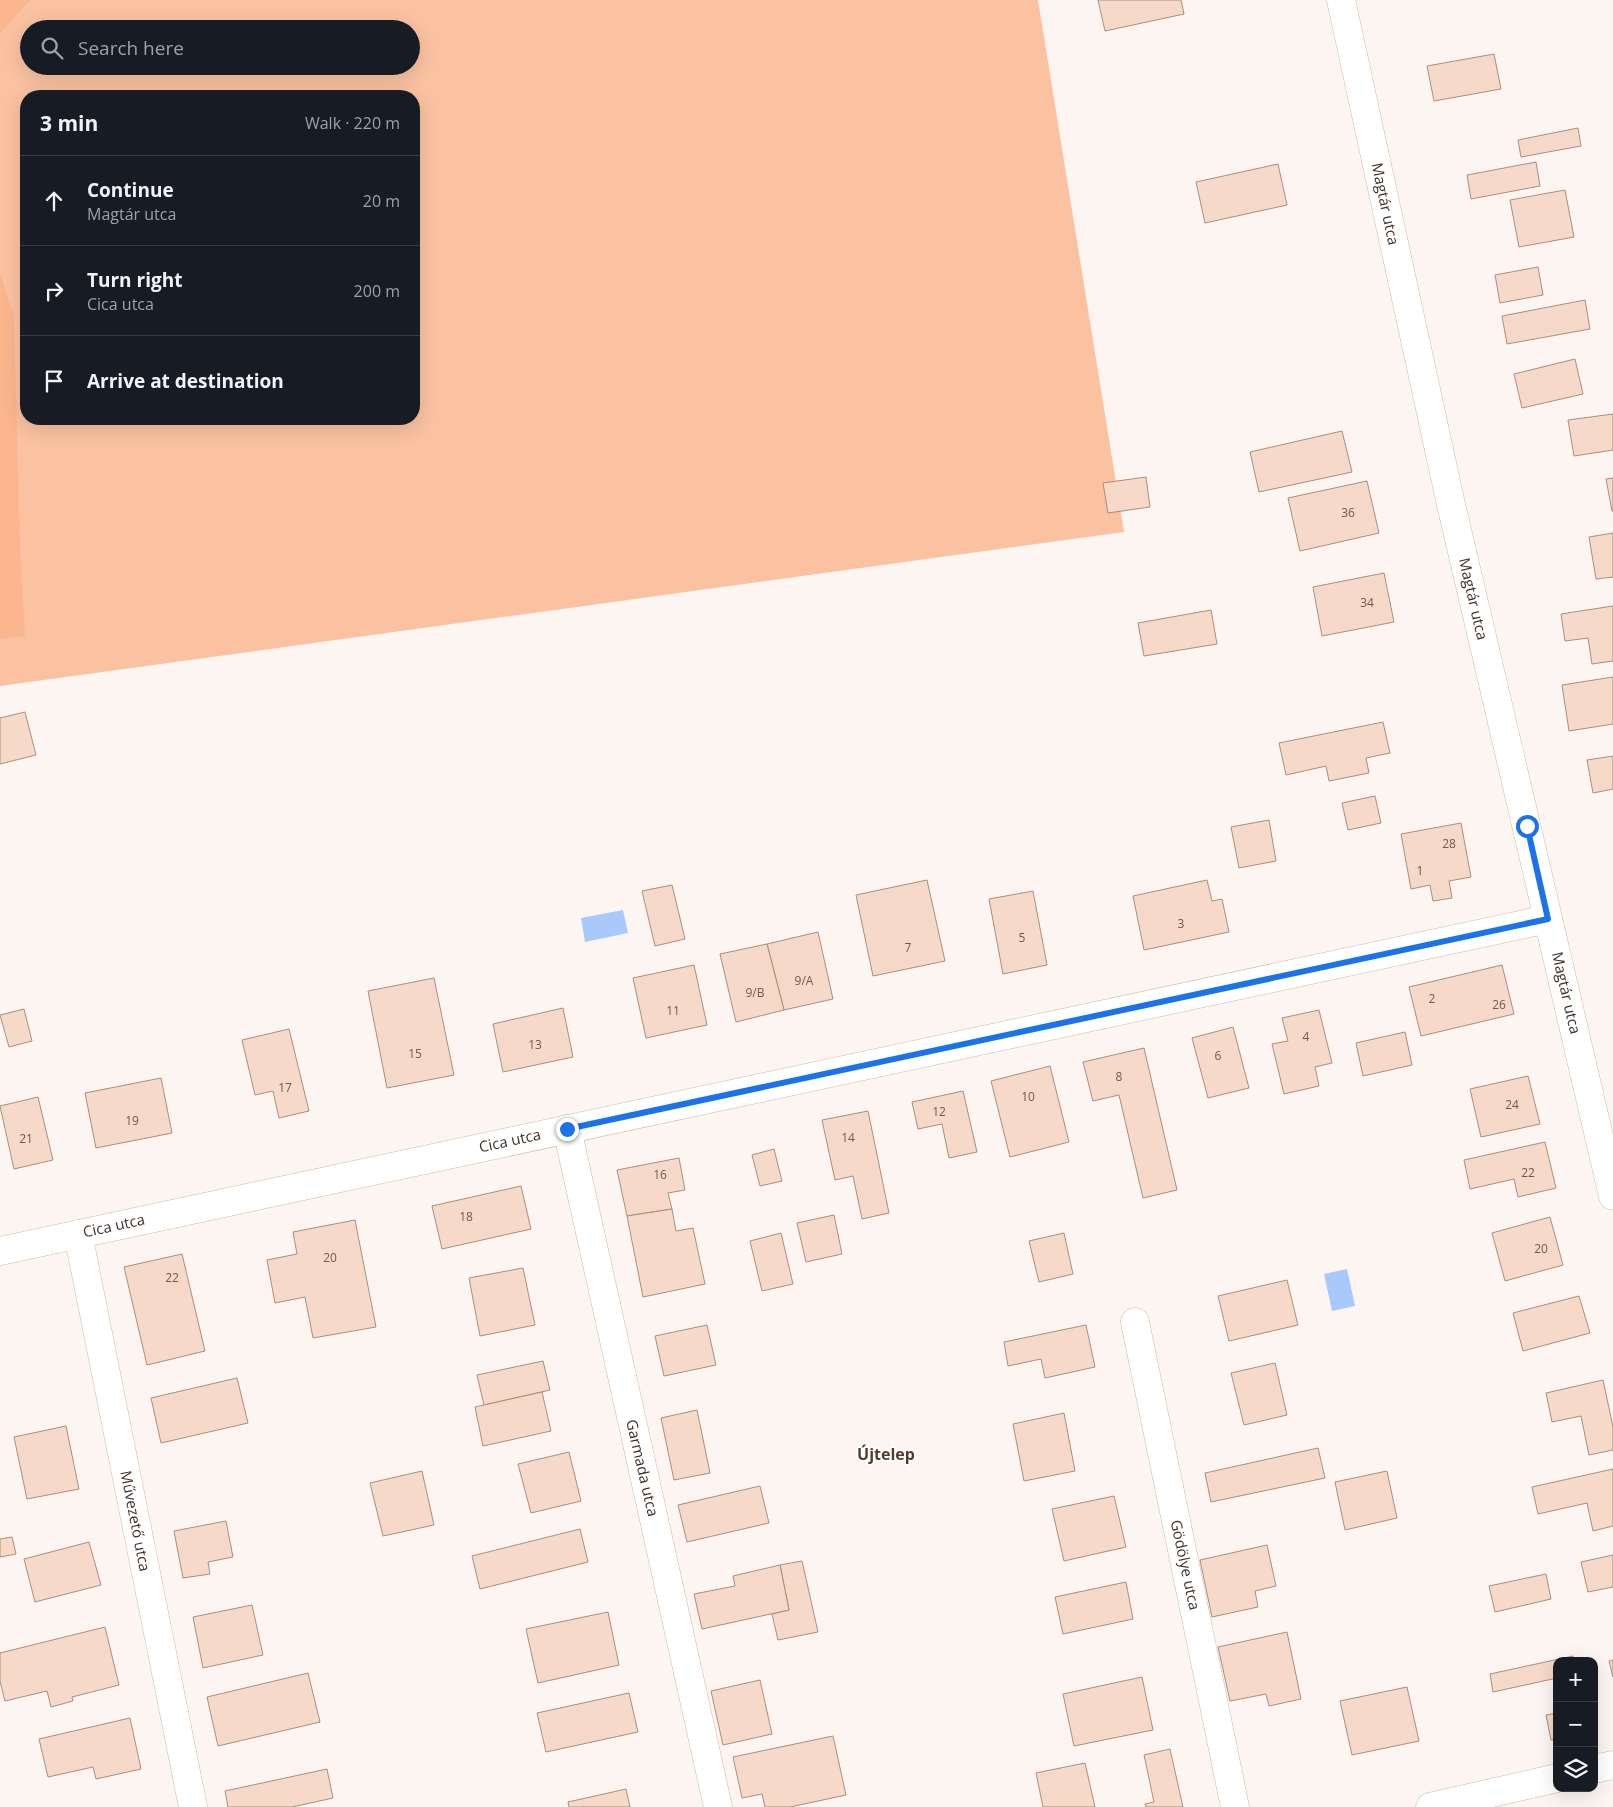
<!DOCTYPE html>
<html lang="en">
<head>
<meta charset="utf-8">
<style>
	body { margin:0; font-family:"Open Sans",sans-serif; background:#20242c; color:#f1f3f6 }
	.controls { position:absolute; right:15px; bottom:15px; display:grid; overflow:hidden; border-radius:10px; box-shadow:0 5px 20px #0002 }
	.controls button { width:45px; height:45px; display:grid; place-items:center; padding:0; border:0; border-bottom:1px solid #363941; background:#171b24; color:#f1f3f6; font:25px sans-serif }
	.stop { position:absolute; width:15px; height:15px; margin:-11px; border:4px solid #1a73e8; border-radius:50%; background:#fff }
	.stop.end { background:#1a73e8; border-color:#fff; box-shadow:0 1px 5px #0008 }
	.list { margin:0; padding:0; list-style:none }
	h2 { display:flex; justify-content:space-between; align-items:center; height:65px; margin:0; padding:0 20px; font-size:21px }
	h2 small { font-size:16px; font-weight:400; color:#9ea1a6 }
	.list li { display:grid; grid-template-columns:32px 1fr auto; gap:15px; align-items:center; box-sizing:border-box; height:90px; padding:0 20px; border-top:1px solid #363941 }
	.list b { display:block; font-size:19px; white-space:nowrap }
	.list p { margin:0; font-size:16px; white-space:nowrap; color:#9ea1a6 }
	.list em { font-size:16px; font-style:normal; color:#9ea1a6 }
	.icon { flex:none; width:28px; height:28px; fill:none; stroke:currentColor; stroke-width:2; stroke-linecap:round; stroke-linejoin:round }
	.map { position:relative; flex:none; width:1613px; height:1807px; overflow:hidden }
	.search { position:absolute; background:#171b24; box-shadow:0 5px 20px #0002; left:20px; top:20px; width:400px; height:55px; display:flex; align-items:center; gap:12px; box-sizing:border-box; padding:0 18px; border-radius:28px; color:#9ea1a6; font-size:19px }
	.panel { position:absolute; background:#171b24; box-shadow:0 5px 20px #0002; left:20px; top:90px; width:400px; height:335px; border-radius:20px }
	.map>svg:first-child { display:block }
	.green { fill:#fac2a1; fill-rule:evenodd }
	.forest { fill:#fbb68d }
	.water { fill:#aac9fb }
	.building { fill:#f6d9c8; stroke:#ac8d7b }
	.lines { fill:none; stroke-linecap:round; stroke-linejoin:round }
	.street-casing { stroke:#d6b6a3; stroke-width:29 }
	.secondary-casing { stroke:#d6b6a3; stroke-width:29 }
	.street { stroke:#fff; stroke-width:28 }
	.secondary { stroke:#fff; stroke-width:28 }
	.route { stroke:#1a73e8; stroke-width:6 }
	.labels { text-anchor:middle; stroke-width:4; stroke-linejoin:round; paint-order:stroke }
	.number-label { font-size:12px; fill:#6c5b52 }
	.street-label { font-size:15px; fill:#3e312a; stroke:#fff }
	.neighbourhood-label { font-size:16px; font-weight:bold; fill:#553b2b; stroke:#fff }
</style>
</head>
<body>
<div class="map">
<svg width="1613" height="1807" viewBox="0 0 1613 1807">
	<rect width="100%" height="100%" fill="#fcf5f2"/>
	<!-- green -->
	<path class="green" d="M 0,0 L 1038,0 L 1124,532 L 0,686 ZM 29,29 L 411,29 L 411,66 L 29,66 ZM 26,96 L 414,96 L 414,419 L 26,419 Z"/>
	<!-- forest -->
	<g class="forest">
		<path d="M 0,0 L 30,0 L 0,34 Z"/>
		<path d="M 0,273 L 14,317 L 20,550 L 25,636 L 0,639 Z"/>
	</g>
	<!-- water -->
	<g class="water">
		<path d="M 623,910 L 628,933 L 585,942 L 581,918 Z"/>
		<path d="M 1347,1269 L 1355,1306 L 1332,1311 L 1324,1274 Z"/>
	</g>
	<!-- building -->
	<g class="building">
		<path d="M 1098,0 L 1181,0 L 1184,14 L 1105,31 Z"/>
		<path d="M 1494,54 L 1501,89 L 1434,101 L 1427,66 Z"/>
		<path d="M 1578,128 L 1581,146 L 1521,157 L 1518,140 Z"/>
		<path d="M 1536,162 L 1540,186 L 1471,199 L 1467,175 Z"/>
		<path d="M 1278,164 L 1287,205 L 1205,223 L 1196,182 Z"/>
		<path d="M 1565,190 L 1574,237 L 1519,247 L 1510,200 Z"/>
		<path d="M 1538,267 L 1543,295 L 1500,303 L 1495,275 Z"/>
		<path d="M 1585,300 L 1590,329 L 1507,344 L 1502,316 Z"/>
		<path d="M 1575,359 L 1583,394 L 1522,408 L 1514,374 Z"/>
		<path d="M 1613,414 L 1613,450 L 1574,456 L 1568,420 Z"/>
		<path d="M 1342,431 L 1352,472 L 1259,492 L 1250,452 Z"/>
		<path d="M 1146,477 L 1150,507 L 1108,513 L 1103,483 Z"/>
		<path d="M 1613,478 L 1613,511 L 1612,511 L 1606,479 Z"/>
		<path d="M 1367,481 L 1379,533 L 1300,551 L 1288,498 Z"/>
		<path d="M 1613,533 L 1613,577 L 1596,579 L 1589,537 Z"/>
		<path d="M 1384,573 L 1394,622 L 1322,636 L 1313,587 Z"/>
		<path d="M 1613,606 L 1613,661 L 1592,664 L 1588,638 L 1565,641 L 1561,614 Z"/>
		<path d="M 1211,610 L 1217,644 L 1144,656 L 1138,623 Z"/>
		<path d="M 1613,677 L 1613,724 L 1569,731 L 1562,685 Z"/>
		<path d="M 25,712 L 36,755 L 0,764 L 0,718 Z"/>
		<path d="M 1383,722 L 1390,753 L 1366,758 L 1369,773 L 1329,781 L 1326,766 L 1286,775 L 1279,743 Z"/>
		<path d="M 1613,756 L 1613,789 L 1593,793 L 1587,760 Z"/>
		<path d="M 1375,796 L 1381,823 L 1348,830 L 1342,803 Z"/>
		<path d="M 1269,820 L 1276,861 L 1239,868 L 1231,827 Z"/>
		<path d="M 1461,823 L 1471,877 L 1449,881 L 1452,898 L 1433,901 L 1430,885 L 1411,889 L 1401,834 Z"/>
		<path d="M 927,880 L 945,961 L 873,976 L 856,895 Z"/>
		<path d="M 1207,880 L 1212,901 L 1222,899 L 1229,932 L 1144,950 L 1133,896 Z"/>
		<path d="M 672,885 L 685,939 L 655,946 L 642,891 Z"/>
		<path d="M 1033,891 L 1047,965 L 1003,974 L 989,899 Z"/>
		<path d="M 818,932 L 833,999 L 784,1010 L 767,944 Z"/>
		<path d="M 767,944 L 784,1010 L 736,1022 L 720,954 Z"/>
		<path d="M 694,965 L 707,1025 L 646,1038 L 633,978 Z"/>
		<path d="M 1502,965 L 1514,1014 L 1421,1036 L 1409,987 Z"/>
		<path d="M 434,978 L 454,1075 L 387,1088 L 368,991 Z"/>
		<path d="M 563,1008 L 573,1057 L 503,1072 L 493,1024 Z"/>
		<path d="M 24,1009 L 32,1041 L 9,1047 L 0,1015 Z"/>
		<path d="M 1319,1010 L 1332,1063 L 1315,1067 L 1319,1086 L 1284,1094 L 1272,1044 L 1288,1041 L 1282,1018 Z"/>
		<path d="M 1233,1027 L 1249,1088 L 1208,1098 L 1192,1038 Z"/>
		<path d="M 289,1029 L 309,1111 L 279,1118 L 273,1091 L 255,1095 L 242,1040 Z"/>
		<path d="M 1405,1032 L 1412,1065 L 1363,1076 L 1356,1043 Z"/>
		<path d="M 1144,1048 L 1177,1190 L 1143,1198 L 1119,1095 L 1093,1101 L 1083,1062 Z"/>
		<path d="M 1050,1066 L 1069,1142 L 1010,1157 L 991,1081 Z"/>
		<path d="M 1528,1076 L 1540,1124 L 1481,1137 L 1470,1089 Z"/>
		<path d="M 161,1078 L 172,1133 L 96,1148 L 85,1093 Z"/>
		<path d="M 963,1091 L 977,1152 L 949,1158 L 942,1124 L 918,1129 L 912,1102 Z"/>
		<path d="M 38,1097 L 53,1160 L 14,1169 L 0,1106 Z"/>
		<path d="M 868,1111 L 889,1213 L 862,1219 L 853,1176 L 835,1180 L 822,1120 Z"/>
		<path d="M 1545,1142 L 1556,1188 L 1518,1197 L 1514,1179 L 1470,1189 L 1464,1160 Z"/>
		<path d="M 774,1149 L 782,1181 L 760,1186 L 752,1155 Z"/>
		<path d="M 679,1158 L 685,1190 L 668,1193 L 672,1209 L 627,1216 L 617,1170 Z"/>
		<path d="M 521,1186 L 531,1229 L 442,1249 L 432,1206 Z"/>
		<path d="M 672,1209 L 676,1231 L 693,1228 L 705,1284 L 643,1297 L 627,1216 Z"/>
		<path d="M 834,1215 L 842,1254 L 806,1262 L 797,1223 Z"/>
		<path d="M 1550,1217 L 1563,1265 L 1505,1281 L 1492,1233 Z"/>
		<path d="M 355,1220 L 376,1327 L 313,1338 L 305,1297 L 275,1303 L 267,1260 L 297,1254 L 293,1232 Z"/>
		<path d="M 781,1233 L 793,1284 L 762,1291 L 750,1241 Z"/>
		<path d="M 1064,1233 L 1073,1274 L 1039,1282 L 1029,1241 Z"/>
		<path d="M 182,1254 L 205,1351 L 147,1365 L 124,1267 Z"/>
		<path d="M 523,1268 L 535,1325 L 480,1336 L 469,1278 Z"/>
		<path d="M 1287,1280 L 1298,1325 L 1229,1341 L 1218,1296 Z"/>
		<path d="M 1579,1296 L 1590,1333 L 1523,1351 L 1513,1313 Z"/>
		<path d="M 707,1325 L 716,1365 L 664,1376 L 655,1336 Z"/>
		<path d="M 1086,1325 L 1095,1367 L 1045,1378 L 1041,1359 L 1008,1366 L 1004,1342 Z"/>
		<path d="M 543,1361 L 550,1390 L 484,1405 L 477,1375 Z"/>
		<path d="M 1275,1363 L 1287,1415 L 1244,1425 L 1231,1373 Z"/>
		<path d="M 237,1378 L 248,1423 L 161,1443 L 151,1398 Z"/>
		<path d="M 1603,1380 L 1613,1427 L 1613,1450 L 1589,1455 L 1581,1416 L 1552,1422 L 1546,1393 Z"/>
		<path d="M 542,1392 L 551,1431 L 483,1446 L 475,1407 Z"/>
		<path d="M 697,1410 L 710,1473 L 674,1480 L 661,1418 Z"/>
		<path d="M 1064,1413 L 1075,1471 L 1024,1481 L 1013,1424 Z"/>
		<path d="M 66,1426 L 79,1489 L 27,1499 L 14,1437 Z"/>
		<path d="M 1318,1448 L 1325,1478 L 1211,1502 L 1205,1473 Z"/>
		<path d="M 569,1452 L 581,1501 L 531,1513 L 518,1464 Z"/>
		<path d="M 1613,1469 L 1613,1526 L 1593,1531 L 1587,1503 L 1538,1514 L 1532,1487 Z"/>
		<path d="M 422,1471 L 434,1525 L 383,1536 L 370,1483 Z"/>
		<path d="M 1387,1471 L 1397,1518 L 1345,1530 L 1335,1482 Z"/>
		<path d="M 760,1486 L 769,1523 L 687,1542 L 678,1505 Z"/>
		<path d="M 1114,1496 L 1126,1547 L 1064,1561 L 1052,1509 Z"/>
		<path d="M 226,1521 L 233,1557 L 208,1562 L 210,1574 L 183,1578 L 174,1531 Z"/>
		<path d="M 580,1529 L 588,1562 L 480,1589 L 472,1556 Z"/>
		<path d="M 12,1537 L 16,1554 L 0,1557 L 0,1539 Z"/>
		<path d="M 89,1542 L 101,1585 L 35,1602 L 24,1559 Z"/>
		<path d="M 1267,1545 L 1276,1586 L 1255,1591 L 1258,1607 L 1212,1617 L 1200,1560 Z"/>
		<path d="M 1613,1555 L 1613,1587 L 1588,1592 L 1581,1562 Z"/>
		<path d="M 802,1561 L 818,1632 L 778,1640 L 772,1614 L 789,1610 L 780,1565 Z"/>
		<path d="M 780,1565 L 789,1610 L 702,1629 L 694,1594 L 735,1586 L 733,1576 Z"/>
		<path d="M 1546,1574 L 1551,1599 L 1495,1612 L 1489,1586 Z"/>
		<path d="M 1126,1582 L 1133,1619 L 1063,1634 L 1055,1597 Z"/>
		<path d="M 252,1605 L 263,1655 L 203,1668 L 193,1617 Z"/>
		<path d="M 608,1612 L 619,1665 L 538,1683 L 526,1629 Z"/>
		<path d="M 105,1627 L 119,1685 L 72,1697 L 73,1701 L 51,1707 L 47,1691 L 5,1701 L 0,1681 L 0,1653 Z"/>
		<path d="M 1287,1632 L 1301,1699 L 1269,1706 L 1266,1694 L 1230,1701 L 1218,1647 Z"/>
		<path d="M 1573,1656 L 1574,1661 L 1557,1661 L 1557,1678 L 1493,1692 L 1490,1674 Z"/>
		<path d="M 1613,1660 L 1613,1677 L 1609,1661 Z"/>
		<path d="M 308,1673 L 320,1722 L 218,1746 L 207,1697 Z"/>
		<path d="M 1142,1677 L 1153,1730 L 1074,1746 L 1063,1694 Z"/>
		<path d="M 760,1680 L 772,1734 L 723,1745 L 711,1691 Z"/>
		<path d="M 1407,1687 L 1419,1741 L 1352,1755 L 1340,1701 Z"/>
		<path d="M 629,1693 L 638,1732 L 546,1752 L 537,1713 Z"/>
		<path d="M 1557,1713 L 1557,1739 L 1551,1740 L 1546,1715 Z"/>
		<path d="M 130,1718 L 141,1769 L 96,1779 L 93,1767 L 48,1777 L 39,1739 Z"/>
		<path d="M 833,1736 L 846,1795 L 790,1807 L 765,1807 L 762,1794 L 742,1798 L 733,1757 Z"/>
		<path d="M 1170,1749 L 1183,1807 L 1146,1807 L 1145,1804 L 1154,1802 L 1144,1755 Z"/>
		<path d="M 1085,1763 L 1095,1807 L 1043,1807 L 1036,1773 Z"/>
		<path d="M 327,1769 L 333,1798 L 292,1807 L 228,1807 L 225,1791 Z"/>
		<path d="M 626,1789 L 630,1807 L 569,1807 L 568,1802 Z"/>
	</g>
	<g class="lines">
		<!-- street casing -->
		<g class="street-casing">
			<g id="street">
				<path d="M 567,1129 L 718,1807"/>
				<path d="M 78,1234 L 193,1807"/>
				<path d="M 0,1251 L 1548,919"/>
				<path d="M 1135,1322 L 1235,1807"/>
				<path d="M 1594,1769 L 1613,1765"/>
				<path d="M 1430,1807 L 1557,1778"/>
			</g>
		</g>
		<!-- secondary casing -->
		<g class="secondary-casing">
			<path id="secondary" d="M 1341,0 L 1450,500 L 1613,1196"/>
		</g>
		<!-- street -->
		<use href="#street" class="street"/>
		<!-- secondary -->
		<use href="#secondary" class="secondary"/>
	</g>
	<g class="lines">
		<!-- route -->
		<path class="route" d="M 567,1129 L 1548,919 L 1527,826"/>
	</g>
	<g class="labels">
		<!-- number labels -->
		<g class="number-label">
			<text x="1348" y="517">36</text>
			<text x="1367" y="607">34</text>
			<text x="1449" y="848">28</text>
			<text x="1420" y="875">1</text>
			<text x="1181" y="928">3</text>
			<text x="1022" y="942">5</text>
			<text x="908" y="952">7</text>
			<text x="804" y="985">9/A</text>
			<text x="755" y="997">9/B</text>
			<text x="1432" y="1003">2</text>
			<text x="1499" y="1009">26</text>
			<text x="673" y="1015">11</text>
			<text x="1306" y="1041">4</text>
			<text x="535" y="1049">13</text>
			<text x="415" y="1058">15</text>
			<text x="1218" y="1060">6</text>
			<text x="1119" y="1081">8</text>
			<text x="285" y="1092">17</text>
			<text x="1028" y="1101">10</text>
			<text x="1512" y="1109">24</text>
			<text x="939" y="1116">12</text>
			<text x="132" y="1125">19</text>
			<text x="848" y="1142">14</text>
			<text x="26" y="1143">21</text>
			<text x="1528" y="1177">22</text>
			<text x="660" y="1179">16</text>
			<text x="466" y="1221">18</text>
			<text x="1541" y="1253">20</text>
			<text x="330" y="1262">20</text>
			<text x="172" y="1282">22</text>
		</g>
		<!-- street labels -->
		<g class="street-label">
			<text transform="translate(1385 204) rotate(78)" y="5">Magtár utca</text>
			<text transform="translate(1473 599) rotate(77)" y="5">Magtár utca</text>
			<text transform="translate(1566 993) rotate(77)" y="5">Magtár utca</text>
			<text transform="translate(510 1141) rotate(-12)" y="5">Cica utca</text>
			<text transform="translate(114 1226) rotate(-12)" y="5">Cica utca</text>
			<text transform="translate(642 1468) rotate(77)" y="5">Garmada utca</text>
			<text transform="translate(135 1521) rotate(79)" y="5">Művezető utca</text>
			<text transform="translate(1185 1565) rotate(78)" y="5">Gödölye utca</text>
		</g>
		<!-- neighbourhood labels -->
		<g class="neighbourhood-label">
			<text x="886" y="1460">Újtelep</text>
		</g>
	</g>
</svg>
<div class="controls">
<button>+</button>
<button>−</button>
<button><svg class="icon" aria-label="layers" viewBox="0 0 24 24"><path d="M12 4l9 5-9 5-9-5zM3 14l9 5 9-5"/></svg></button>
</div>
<div class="stop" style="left:1527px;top:826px"></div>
<div class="stop end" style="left:567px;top:1129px"></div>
<div class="search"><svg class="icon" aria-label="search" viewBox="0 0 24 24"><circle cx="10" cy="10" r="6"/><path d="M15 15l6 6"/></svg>Search here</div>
<section class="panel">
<h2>3 min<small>Walk · 220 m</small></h2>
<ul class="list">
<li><svg class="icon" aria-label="ahead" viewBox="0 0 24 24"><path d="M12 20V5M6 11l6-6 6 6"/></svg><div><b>Continue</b><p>Magtár utca</p></div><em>20 m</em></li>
<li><svg class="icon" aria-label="right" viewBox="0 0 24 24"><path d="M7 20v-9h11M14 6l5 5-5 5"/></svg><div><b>Turn right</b><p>Cica utca</p></div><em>200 m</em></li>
<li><svg class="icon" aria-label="arrive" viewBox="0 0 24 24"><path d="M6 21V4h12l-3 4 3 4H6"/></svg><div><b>Arrive at destination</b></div></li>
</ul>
</section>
</div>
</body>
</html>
